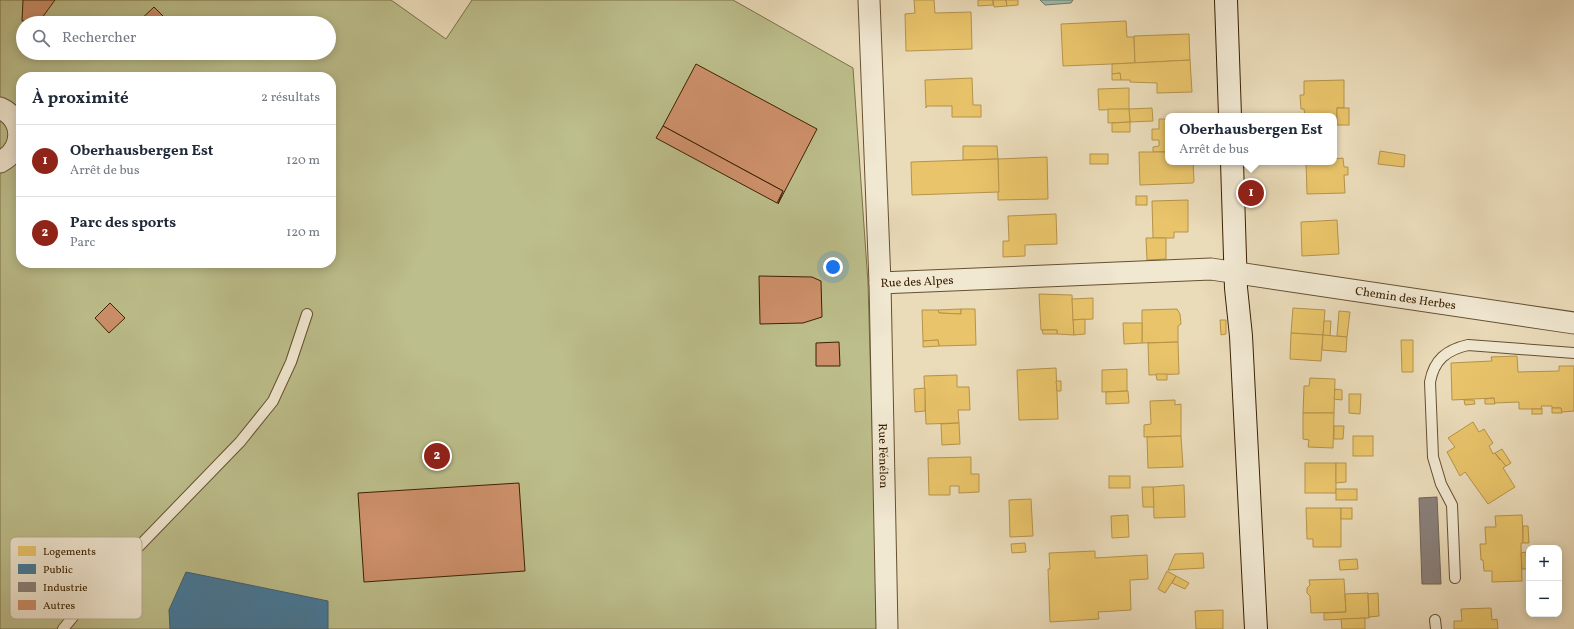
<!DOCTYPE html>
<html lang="fr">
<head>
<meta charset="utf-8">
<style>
	body { margin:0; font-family:Vollkorn,serif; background:#f2f2f3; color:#1f2937 }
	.controls { position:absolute; right:12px; bottom:12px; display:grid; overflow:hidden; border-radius:8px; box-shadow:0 2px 10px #0003 }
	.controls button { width:36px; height:36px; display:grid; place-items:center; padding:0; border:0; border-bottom:1px solid #e0e1e3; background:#fff; color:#1f2937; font:20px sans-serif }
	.you { position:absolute; left:833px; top:267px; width:14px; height:14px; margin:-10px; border:3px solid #fff; border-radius:50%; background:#1a73e8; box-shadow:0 0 0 6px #1a73e833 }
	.badge { display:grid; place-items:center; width:26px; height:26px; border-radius:50%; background:#8f2418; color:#fff; font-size:13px; font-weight:700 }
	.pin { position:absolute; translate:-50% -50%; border:2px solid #fff; box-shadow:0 1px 4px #0006 }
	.popup { position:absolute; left:1165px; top:113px; width:172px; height:52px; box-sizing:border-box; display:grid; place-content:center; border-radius:8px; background:#fff; filter:drop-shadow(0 1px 3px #0005); font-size:13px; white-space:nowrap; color:#747a83 }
	.popup b { font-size:15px; color:#1f2937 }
	.popup::after { content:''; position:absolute; left:50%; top:100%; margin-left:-8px; border:8px solid transparent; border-top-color:#fff }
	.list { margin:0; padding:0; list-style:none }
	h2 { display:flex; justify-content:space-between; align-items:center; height:52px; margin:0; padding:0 16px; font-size:17px }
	h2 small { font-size:13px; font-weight:400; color:#747a83 }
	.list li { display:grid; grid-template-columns:26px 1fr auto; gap:12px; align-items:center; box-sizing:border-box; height:72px; padding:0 16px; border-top:1px solid #e0e1e3 }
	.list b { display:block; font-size:15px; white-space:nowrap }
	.list p { margin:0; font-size:13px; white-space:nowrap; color:#747a83 }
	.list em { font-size:13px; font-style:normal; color:#747a83 }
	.icon { flex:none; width:22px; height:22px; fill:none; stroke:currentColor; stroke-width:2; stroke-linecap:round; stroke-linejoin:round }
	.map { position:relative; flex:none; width:1574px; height:629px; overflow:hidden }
	.search { position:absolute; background:#fff; box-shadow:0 2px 10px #0003; left:16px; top:16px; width:320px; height:44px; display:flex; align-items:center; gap:10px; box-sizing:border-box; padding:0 14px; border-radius:22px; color:#747a83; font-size:15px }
	.panel { position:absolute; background:#fff; box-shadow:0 2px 10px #0003; left:16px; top:72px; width:320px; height:196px; border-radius:16px }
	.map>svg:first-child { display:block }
	.green { fill:#bcbe8b; stroke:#7c7046; fill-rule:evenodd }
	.water { fill:#98bbae; stroke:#737d69 }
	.homes { fill:#e9c46a; stroke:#b5934b }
	.public { fill:#457b9d; stroke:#42606e }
	.industry { fill:#8a817c; stroke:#726457 }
	.building { fill:#cd906a; stroke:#3b2102 }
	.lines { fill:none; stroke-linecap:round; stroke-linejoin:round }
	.service-casing { stroke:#675030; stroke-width:12 }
	.minor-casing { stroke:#675030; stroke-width:23 }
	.secondary-casing { stroke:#3b2102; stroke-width:24 }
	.service { stroke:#f1e8d2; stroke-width:10 }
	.minor { stroke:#f1e8d2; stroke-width:21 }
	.secondary { stroke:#f1e8d2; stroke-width:22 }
	.labels { text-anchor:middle; stroke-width:4; stroke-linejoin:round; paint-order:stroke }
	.street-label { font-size:12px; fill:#3b2102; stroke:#f1e8d2 }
	.key { fill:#f1e8d2; stroke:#baac94; stroke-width:1 }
	.key-label { font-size:11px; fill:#3b2102 }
</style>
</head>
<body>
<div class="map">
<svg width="1574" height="629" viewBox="0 0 1574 629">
	<rect width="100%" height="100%" fill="#eadbb9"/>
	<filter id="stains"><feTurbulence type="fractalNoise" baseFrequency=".005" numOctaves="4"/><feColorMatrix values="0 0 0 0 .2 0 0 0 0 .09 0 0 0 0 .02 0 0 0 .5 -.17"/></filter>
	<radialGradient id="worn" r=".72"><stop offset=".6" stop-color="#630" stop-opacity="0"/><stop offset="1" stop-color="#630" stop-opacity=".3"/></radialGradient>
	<!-- green -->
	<path class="green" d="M 0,0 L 391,0 L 446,39 L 472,0 L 733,0 L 853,68 L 868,283 L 878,629 L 0,629 ZM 23,23 L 329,23 L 329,53 L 23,53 ZM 21,77 L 331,77 L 331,263 L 21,263 Z"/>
	<!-- water -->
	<path class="water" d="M 1040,0 L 1073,0 L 1071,3 L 1045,5 Z"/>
	<!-- homes -->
	<g class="homes">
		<path d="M 914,0 L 934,0 L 935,13 L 971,12 L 972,49 L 906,51 L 905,14 L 915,13 Z"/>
		<path d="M 978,0 L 993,0 L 993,5 L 978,6 Z"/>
		<path d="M 993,0 L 1006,0 L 1007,6 L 994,7 Z"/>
		<path d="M 1006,0 L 1018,0 L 1018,5 L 1007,6 Z"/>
		<path d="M 1126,21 L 1127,37 L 1134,37 L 1135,63 L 1063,66 L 1061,24 Z"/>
		<path d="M 1189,34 L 1190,60 L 1135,63 L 1134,36 Z"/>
		<path d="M 1190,60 L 1192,92 L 1157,93 L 1157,83 L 1130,82 L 1130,80 L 1121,80 L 1120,73 L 1112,74 L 1112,64 Z"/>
		<path d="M 1120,73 L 1121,80 L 1112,80 L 1112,74 Z"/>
		<path d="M 972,78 L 973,105 L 981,105 L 981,117 L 952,117 L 952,106 L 927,106 L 926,108 L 925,80 Z"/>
		<path d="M 1344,80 L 1344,108 L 1337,108 L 1337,123 L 1334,123 L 1334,116 L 1305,116 L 1304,109 L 1301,109 L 1300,95 L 1304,95 L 1304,81 Z"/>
		<path d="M 1129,88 L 1129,109 L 1099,110 L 1098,89 Z"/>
		<path d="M 1152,108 L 1153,121 L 1130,122 L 1129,109 Z"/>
		<rect x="1337" y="108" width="12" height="17"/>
		<path d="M 1108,109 L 1129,109 L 1130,122 L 1108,123 Z"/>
		<path d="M 1159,119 L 1168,119 L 1168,152 L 1153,152 L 1153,147 L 1159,146 L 1159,140 L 1152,140 L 1152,129 L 1159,129 Z"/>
		<path d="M 1130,122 L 1130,132 L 1112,132 L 1112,123 Z"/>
		<path d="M 963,146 L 997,146 L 998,159 L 963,160 Z"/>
		<path d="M 1380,151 L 1405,155 L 1404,167 L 1378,164 Z"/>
		<path d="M 1139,152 L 1168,152 L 1168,162 L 1193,162 L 1194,181 L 1193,183 L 1140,185 Z"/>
		<rect x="1090" y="154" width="18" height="10"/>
		<path d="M 1047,157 L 1048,199 L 998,200 L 998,159 Z"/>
		<path d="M 1343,158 L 1344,167 L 1348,167 L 1348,175 L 1344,175 L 1345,193 L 1307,194 L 1306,162 L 1334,162 L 1334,159 Z"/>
		<path d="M 998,159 L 999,192 L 912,195 L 911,162 Z"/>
		<rect x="1136" y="196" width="11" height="9"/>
		<path d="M 1188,200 L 1188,232 L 1174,232 L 1174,238 L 1153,238 L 1152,201 Z"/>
		<path d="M 1056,214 L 1057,244 L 1025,245 L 1025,256 L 1003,257 L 1003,241 L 1009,241 L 1008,216 Z"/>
		<path d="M 1337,220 L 1339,254 L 1302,256 L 1301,222 Z"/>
		<path d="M 1146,238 L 1166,238 L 1166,259 L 1147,260 Z"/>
		<path d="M 1039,294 L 1072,295 L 1074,335 L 1057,334 L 1057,330 L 1041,330 Z"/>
		<path d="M 1093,298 L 1093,319 L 1073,320 L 1072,299 Z"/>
		<path d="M 1293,308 L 1325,310 L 1323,335 L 1291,333 Z"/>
		<path d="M 961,309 L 961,314 L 939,313 L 938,310 Z"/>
		<path d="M 961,309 L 975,309 L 976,345 L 939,346 L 938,340 L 923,341 L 922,310 L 938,310 L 939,313 L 961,314 Z"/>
		<path d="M 1177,309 L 1180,314 L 1181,324 L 1178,326 L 1178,342 L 1142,343 L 1142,310 Z"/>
		<path d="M 1339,311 L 1350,312 L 1347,337 L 1337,336 Z"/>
		<path d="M 1085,319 L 1085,334 L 1074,335 L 1073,320 Z"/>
		<path d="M 1220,320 L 1226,320 L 1226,334 L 1221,335 Z"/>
		<path d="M 1324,321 L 1331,321 L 1330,336 L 1323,335 Z"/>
		<path d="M 1123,323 L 1142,323 L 1142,343 L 1124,344 Z"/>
		<path d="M 1042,330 L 1057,330 L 1057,334 L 1043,334 Z"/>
		<path d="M 1291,333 L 1323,335 L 1321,361 L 1290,359 Z"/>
		<path d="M 1323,335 L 1347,337 L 1346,352 L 1322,350 Z"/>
		<path d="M 938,340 L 939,346 L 923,347 L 923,341 Z"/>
		<path d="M 1401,340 L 1413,340 L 1413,372 L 1402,372 Z"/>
		<path d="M 1178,342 L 1179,374 L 1149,375 L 1148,343 Z"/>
		<path d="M 1517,356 L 1518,372 L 1559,371 L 1559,366 L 1574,366 L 1574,411 L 1562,412 L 1561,408 L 1552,408 L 1552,406 L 1541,406 L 1542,409 L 1519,409 L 1519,402 L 1494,403 L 1494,398 L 1452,400 L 1451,363 L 1492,361 L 1491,357 Z"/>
		<path d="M 1056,368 L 1058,419 L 1019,420 L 1017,370 Z"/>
		<path d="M 1127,369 L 1127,391 L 1102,392 L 1102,370 Z"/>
		<path d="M 1156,374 L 1167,374 L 1167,380 L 1157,380 Z"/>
		<path d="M 957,375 L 957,387 L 969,387 L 970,410 L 958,410 L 959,423 L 926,424 L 924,376 Z"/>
		<path d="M 1310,378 L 1335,379 L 1334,413 L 1303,413 L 1304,386 L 1309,386 Z"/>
		<path d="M 1056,381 L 1061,381 L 1061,391 L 1057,391 Z"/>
		<path d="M 925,388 L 925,411 L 915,412 L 914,389 Z"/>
		<path d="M 1335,389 L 1342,390 L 1342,400 L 1334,399 Z"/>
		<path d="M 1128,391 L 1129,403 L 1106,404 L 1106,392 Z"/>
		<path d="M 1349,394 L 1361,394 L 1360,414 L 1349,413 Z"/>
		<path d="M 1494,398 L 1495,404 L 1485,404 L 1485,399 Z"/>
		<path d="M 1175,400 L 1175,405 L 1181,404 L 1181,436 L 1144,437 L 1144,425 L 1151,424 L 1150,401 Z"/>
		<path d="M 1464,400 L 1474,400 L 1475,404 L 1465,405 Z"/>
		<path d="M 1552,408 L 1561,408 L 1562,413 L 1552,413 Z"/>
		<rect x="1532" y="409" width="10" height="5"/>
		<path d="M 1303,413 L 1334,413 L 1333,448 L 1308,447 L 1309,440 L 1303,439 Z"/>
		<path d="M 1473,422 L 1479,432 L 1484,429 L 1493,443 L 1489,446 L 1493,454 L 1495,453 L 1500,460 L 1501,459 L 1506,466 L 1503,468 L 1515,487 L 1488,504 L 1465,472 L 1460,476 L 1447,452 L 1455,447 L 1448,438 Z"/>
		<path d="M 959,423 L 960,444 L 942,445 L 941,424 Z"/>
		<path d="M 1334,426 L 1344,426 L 1343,439 L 1334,439 Z"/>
		<path d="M 1181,436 L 1183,467 L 1148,468 L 1147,437 Z"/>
		<rect x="1353" y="436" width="20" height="20"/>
		<path d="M 1502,449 L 1511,463 L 1506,466 L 1495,453 Z"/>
		<path d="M 971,457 L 971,474 L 979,474 L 979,492 L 959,493 L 959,486 L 950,486 L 950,495 L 929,495 L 928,458 Z"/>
		<rect x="1305" y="463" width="31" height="30"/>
		<path d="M 1336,463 L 1346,463 L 1346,482 L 1336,483 Z"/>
		<rect x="1109" y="476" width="21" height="12"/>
		<path d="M 1184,485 L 1185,517 L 1154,518 L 1153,487 Z"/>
		<path d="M 1142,487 L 1153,487 L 1154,507 L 1143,507 Z"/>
		<rect x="1336" y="489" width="21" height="11"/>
		<path d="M 1031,499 L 1033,536 L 1010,537 L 1009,500 Z"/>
		<path d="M 1306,508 L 1341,508 L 1341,547 L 1313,547 L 1313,539 L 1307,539 Z"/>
		<rect x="1341" y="508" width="11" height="11"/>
		<path d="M 1128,515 L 1129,537 L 1112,538 L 1111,516 Z"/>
		<path d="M 1522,515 L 1523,535 L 1523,543 L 1521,543 L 1522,581 L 1492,582 L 1492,571 L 1484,571 L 1483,560 L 1481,560 L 1480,544 L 1486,544 L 1485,527 L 1496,527 L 1495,516 Z"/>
		<path d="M 1523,526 L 1528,526 L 1529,543 L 1523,543 Z"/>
		<path d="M 1025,543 L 1026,552 L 1012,553 L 1011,544 Z"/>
		<path d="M 1095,551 L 1095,558 L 1147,555 L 1148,579 L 1130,580 L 1131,610 L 1098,612 L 1099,619 L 1050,622 L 1048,569 L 1050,569 L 1049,553 Z"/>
		<path d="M 1526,552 L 1527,569 L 1522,569 L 1521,553 Z"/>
		<path d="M 1203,553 L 1204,568 L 1168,570 L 1175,554 Z"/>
		<path d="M 1357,559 L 1358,569 L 1340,570 L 1339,560 Z"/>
		<path d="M 1167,571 L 1176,576 L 1165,593 L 1158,589 Z"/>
		<path d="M 1176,576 L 1189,583 L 1185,589 L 1172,583 Z"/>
		<path d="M 1344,579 L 1346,612 L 1311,613 L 1310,596 L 1307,593 L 1307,588 L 1310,585 L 1309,580 Z"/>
		<path d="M 1368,593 L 1369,618 L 1324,620 L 1324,613 L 1346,612 L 1345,594 Z"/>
		<path d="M 1378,593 L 1379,616 L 1369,617 L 1368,594 Z"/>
		<path d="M 1491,608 L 1492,620 L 1497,619 L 1498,629 L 1454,629 L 1454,621 L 1462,621 L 1461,609 Z"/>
		<path d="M 1223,610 L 1223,629 L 1196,629 L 1195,611 Z"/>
		<path d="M 1365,618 L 1365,629 L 1342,629 L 1341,619 Z"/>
	</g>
	<!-- public -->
	<path class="public" d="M 186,572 L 328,601 L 328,629 L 170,629 L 169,610 Z"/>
	<!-- industry -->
	<path class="industry" d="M 1437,497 L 1441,584 L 1422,584 L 1419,498 Z"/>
	<!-- building -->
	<g class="building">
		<path d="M 23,0 L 55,0 L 39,22 L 22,21 Z"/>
		<path d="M 154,7 L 169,22 L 137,23 Z"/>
		<path d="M 696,64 L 817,129 L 778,204 L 783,191 L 663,126 Z"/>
		<path d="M 663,126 L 783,191 L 777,203 L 656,138 Z"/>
		<path d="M 759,276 L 812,277 L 821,281 L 822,317 L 803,323 L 760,324 Z"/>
		<path d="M 110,303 L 125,318 L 109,333 L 95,318 Z"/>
		<path d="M 839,342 L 840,366 L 816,366 L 816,343 Z"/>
		<path d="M 519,483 L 525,571 L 364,582 L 358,493 Z"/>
	</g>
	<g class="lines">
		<!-- service casing -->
		<g class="service-casing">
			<g id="service">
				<path d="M 1455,578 L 1452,505 L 1441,484 L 1433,457 L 1430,382 C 1434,360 1446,350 1468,345 L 1574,353"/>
				<path d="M 1435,620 L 1436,629"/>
				<path d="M 63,629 L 86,601 L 240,442 L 273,401 L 291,362 L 307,314"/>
			</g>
		</g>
		<!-- minor casing -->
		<g class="minor-casing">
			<g id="minor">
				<path id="s1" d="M 869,0 L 880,283 L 887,629"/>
				<path d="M 0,108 C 26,120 24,150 0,162"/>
				<path id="s2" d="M 880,283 L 1211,269 L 1574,323"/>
			</g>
		</g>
		<!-- secondary casing -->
		<g class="secondary-casing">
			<g id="secondary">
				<path d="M 1226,0 L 1230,116"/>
				<path d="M 1232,162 L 1236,288 L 1241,336 L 1256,629"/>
			</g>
		</g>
		<!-- service -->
		<use href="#service" class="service"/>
		<!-- minor -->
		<use href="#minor" class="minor"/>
		<!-- secondary -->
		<use href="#secondary" class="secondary"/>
	</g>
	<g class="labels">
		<!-- street labels -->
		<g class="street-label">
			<text dy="4" stroke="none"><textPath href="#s2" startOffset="37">Rue des Alpes</textPath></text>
			<text dy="4" stroke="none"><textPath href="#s2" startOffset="528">Chemin des Herbes</textPath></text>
			<text dy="4" stroke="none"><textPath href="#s1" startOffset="456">Rue Fénélon</textPath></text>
		</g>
	</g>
	<!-- legend -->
	<rect x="10" y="537" width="132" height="82" rx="6" class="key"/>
	<rect x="18" y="546" width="18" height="10" fill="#e9c46a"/>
	<rect x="18" y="564" width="18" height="10" fill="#457b9d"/>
	<rect x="18" y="582" width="18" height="10" fill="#8a817c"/>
	<rect x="18" y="600" width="18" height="10" fill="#cd906a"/>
	<g class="key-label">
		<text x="43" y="555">Logements</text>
		<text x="43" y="573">Public</text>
		<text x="43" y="591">Industrie</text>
		<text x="43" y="609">Autres</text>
	</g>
	<rect width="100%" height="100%" filter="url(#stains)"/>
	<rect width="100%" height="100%" fill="url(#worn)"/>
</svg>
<div class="controls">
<button>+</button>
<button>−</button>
</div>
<div class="you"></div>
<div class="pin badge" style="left:1251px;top:193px">1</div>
<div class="popup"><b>Oberhausbergen Est</b>Arrêt de bus</div>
<div class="pin badge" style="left:437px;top:456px">2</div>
<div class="search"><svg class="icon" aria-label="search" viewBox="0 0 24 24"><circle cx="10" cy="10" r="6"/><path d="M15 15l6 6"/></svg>Rechercher</div>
<section class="panel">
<h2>À proximité<small>2 résultats</small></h2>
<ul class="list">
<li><span class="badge">1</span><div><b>Oberhausbergen Est</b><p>Arrêt de bus</p></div><em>120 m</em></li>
<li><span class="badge">2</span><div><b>Parc des sports</b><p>Parc</p></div><em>120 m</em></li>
</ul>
</section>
</div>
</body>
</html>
